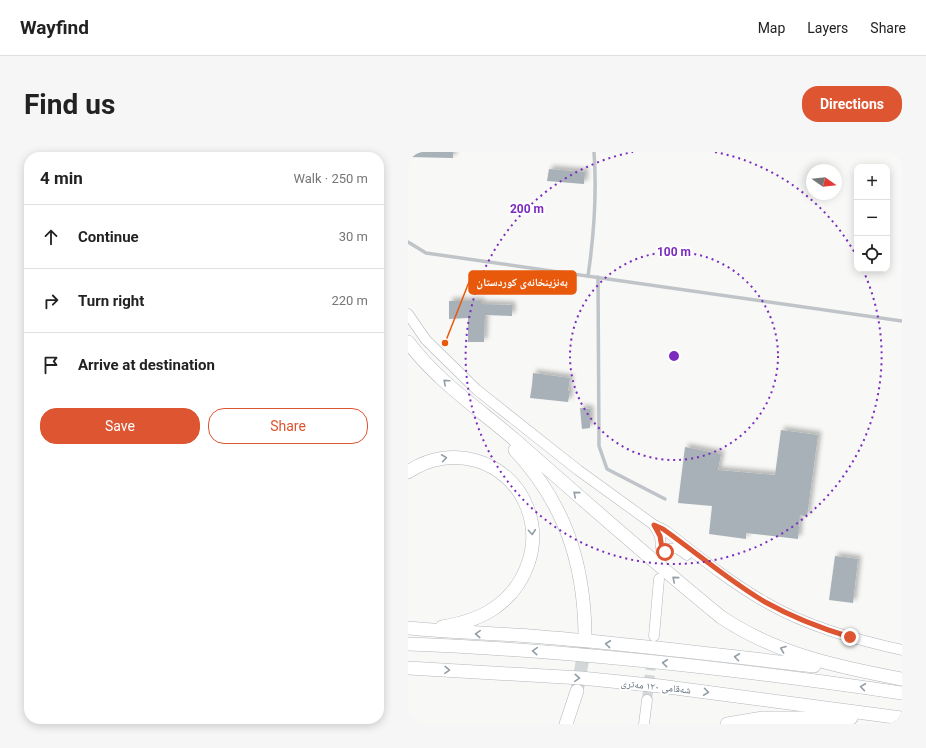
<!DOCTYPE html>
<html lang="en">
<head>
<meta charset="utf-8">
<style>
	body { margin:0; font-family:Roboto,"Noto Naskh Arabic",sans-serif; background:#f6f6f6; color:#222 }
	.controls { position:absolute; right:12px; top:12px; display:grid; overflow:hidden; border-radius:8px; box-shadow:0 2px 10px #0003 }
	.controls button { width:36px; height:36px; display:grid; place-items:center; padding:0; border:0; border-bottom:1px solid #e0e0e0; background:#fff; color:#222; font:20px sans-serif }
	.compass { position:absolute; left:398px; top:12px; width:36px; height:36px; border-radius:50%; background:#fff; box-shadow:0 2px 10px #0003; rotate:104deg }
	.stop { position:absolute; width:12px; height:12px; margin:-9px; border:3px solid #dd5531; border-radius:50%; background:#fff }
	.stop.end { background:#dd5531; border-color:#fff; box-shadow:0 1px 4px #0008 }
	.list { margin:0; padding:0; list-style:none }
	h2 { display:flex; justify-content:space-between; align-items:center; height:52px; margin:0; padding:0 16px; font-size:17px }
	h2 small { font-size:13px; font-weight:400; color:#767676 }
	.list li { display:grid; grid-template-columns:26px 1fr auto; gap:12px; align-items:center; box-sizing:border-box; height:64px; padding:0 16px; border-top:1px solid #e0e0e0 }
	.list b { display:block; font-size:15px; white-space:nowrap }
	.list em { font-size:13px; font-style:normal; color:#767676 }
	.actions { display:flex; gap:8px; padding:12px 16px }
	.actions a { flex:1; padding:9px 0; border:1px solid #dd5531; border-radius:16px; text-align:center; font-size:14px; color:#dd5531 }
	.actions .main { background:#dd5531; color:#fff }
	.icon { flex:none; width:22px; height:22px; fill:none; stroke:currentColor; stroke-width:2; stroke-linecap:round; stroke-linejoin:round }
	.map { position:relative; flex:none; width:494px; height:572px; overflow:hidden; border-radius:16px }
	header { display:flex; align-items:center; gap:24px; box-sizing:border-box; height:56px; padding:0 20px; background:#fff; border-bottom:1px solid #e0e0e0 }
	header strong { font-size:19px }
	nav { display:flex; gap:22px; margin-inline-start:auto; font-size:14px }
	.intro { display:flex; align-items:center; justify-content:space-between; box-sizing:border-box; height:96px; padding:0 24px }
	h1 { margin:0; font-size:28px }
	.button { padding:10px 18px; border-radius:16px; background:#dd5531; color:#fff; font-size:14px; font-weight:700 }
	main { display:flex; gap:24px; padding:0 24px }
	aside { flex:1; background:#fff; border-radius:16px; box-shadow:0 2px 10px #0003 }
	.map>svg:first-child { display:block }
	.building { fill:#a8b1b7; filter:url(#shadow) }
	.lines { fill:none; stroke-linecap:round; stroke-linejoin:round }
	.secondary-tunnel { stroke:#d3d7d8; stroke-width:10; stroke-dasharray:10 5; stroke-linecap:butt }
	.highway-tunnel { stroke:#d3d7d8; stroke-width:13; stroke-dasharray:13 6; stroke-linecap:butt }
	.secondary-casing { stroke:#b2b8bc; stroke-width:11 }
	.highway-casing { stroke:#b3b7bb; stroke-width:14 }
	.lane { stroke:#bfc4c8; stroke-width:3.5 }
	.secondary { stroke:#fff; stroke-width:10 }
	.highway { stroke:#fff; stroke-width:13 }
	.oneway { stroke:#929ea6 }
	.route { stroke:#dd5531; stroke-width:5 }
	.ring { fill:none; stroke:#7b2cbf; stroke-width:2; stroke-dasharray:2 4 }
	.labels { text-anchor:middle; stroke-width:4; stroke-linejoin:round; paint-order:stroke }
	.street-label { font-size:10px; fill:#647480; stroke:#fff }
	.centre { fill:#7b2cbf; stroke:#fff; stroke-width:2 }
	.ring-label { font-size:12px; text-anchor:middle; font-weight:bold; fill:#7b2cbf; stroke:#fff; stroke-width:4; stroke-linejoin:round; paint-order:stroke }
	.leader { fill:none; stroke:#e8590c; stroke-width:1.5 }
	.callout-dot { fill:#e8590c; stroke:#fff; stroke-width:1.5 }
	.callout { fill:#e8590c; stroke:#e8590c; stroke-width:1.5 }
	.callout-label { font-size:11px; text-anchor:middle; font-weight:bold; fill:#fff }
</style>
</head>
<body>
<header>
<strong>Wayfind</strong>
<nav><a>Map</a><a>Layers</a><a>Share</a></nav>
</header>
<div class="intro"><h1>Find us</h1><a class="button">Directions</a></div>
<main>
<aside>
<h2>4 min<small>Walk · 250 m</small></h2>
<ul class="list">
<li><svg class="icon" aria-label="ahead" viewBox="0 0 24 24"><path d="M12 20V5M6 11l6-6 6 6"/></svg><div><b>Continue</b></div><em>30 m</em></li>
<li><svg class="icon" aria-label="right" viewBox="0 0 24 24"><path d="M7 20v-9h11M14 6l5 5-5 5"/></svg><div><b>Turn right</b></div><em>220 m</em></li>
<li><svg class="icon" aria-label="arrive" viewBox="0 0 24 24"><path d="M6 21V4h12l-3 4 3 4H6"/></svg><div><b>Arrive at destination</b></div></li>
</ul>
<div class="actions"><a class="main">Save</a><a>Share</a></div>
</aside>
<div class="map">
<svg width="494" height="572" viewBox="0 0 494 572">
	<defs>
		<filter id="shadow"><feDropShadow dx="3.5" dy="-3.5" stdDeviation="2" flood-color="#0004"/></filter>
	</defs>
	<rect width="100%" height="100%" fill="#f8f8f6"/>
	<!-- building -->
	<g class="building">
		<path d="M 1,0 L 45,0 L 45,6 L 1,5 Z"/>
		<path d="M 141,17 L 177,20 L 176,32 L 139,29 Z"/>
		<path d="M 41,149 L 73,149 L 73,152 L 104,153 L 104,164 L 77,163 L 76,190 L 60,190 L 60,166 L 41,167 Z"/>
		<path d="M 125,221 L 162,226 L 160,239 L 162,239 L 160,250 L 122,246 L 124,233 Z"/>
		<path d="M 172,256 L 182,257 L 182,276 L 174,277 Z"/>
		<path d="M 373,278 L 410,283 L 399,365 L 392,363 L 390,387 L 338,381 L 338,387 L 301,382 L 304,354 L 270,351 L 277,295 L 313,302 L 310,318 L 367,323 Z"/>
		<path d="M 427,404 L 450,407 L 445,451 L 421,448 Z"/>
	</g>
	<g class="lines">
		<!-- secondary-tunnel -->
		<path class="secondary-tunnel" d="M 239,548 L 244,504"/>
		<!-- highway-tunnel -->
		<path class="highway-tunnel" d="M 169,539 L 176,500 L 177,482"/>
		<!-- secondary casing -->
		<g class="secondary-casing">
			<g id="secondary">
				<path d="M 0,162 L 18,188 L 69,238 L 170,318 L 246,373 L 258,379 C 290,404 322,430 357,450 C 400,475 446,487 494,498"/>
				<path d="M 246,373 L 252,384 L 254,406"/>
				<path d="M 255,402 L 262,397 L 269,396 L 279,403"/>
				<path d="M 246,484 L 251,427"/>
				<path d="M 236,572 L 239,548"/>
			</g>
		</g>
		<!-- highway casing -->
		<g class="highway-casing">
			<g id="highway">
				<path d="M 0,190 C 29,229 71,257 107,288 C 175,348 243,408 313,465 C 368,502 430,515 494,527"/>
				<path d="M 107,298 C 156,351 176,409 177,482"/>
				<path d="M 0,320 C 42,291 100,307 119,355 C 134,393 118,435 85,457 C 70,467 52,472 34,475"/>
				<path d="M 0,476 C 40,480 81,481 121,484 C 216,491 311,503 406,514"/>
				<path d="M 0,492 C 165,498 330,517 494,541"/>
				<path d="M 0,516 L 173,526 L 252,534 L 494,566"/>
				<path d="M 158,572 L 169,539"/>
				<path d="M 319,572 L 355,566 L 443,566"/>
			</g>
		</g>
		<!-- lane -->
		<g class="lane">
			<path d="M 0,90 L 18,101 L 494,169"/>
			<path d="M 180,124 C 186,83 189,42 186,0"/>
			<path d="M 190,125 L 191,294 L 199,317 L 257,347"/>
		</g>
		<!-- secondary -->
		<use href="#secondary" class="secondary"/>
		<!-- highway -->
		<use href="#highway" class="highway"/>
	</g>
	<!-- one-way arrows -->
	<defs><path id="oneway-chevron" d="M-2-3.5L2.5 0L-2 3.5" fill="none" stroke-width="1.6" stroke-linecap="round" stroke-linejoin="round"/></defs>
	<g class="oneway">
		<use href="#oneway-chevron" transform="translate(38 230) rotate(-138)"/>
		<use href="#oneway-chevron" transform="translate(36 306) rotate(-8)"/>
		<use href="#oneway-chevron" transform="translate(168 342) rotate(-139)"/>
		<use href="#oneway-chevron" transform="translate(124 380) rotate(85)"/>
		<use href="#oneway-chevron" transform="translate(267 427) rotate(-140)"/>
		<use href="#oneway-chevron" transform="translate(70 482) rotate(-177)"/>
		<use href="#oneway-chevron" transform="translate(200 492) rotate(-174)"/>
		<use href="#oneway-chevron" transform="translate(375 497) rotate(-159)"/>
		<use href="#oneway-chevron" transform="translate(127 499) rotate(-176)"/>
		<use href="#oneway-chevron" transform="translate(329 505) rotate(-173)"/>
		<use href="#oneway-chevron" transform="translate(257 511) rotate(-174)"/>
		<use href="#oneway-chevron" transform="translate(39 518) rotate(3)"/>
		<use href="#oneway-chevron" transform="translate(169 526) rotate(4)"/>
		<use href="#oneway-chevron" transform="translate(455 535) rotate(-172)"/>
		<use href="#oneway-chevron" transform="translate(298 540) rotate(8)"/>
	</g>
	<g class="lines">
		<!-- route -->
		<path class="route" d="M 257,400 L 255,402 L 252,384 L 246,373 L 255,377 C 289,401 321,429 357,450 C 384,465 412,476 442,485"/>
	</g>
	<!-- distance rings -->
	<g class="ring">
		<circle cx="266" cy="204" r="104"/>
		<path d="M307 0A208 208 0 0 1 449 105M455 118A208 208 0 1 1 225 0"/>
	</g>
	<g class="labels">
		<!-- street labels -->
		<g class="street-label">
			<text transform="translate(248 534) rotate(6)" y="4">شەقامی ١٢٠ مەتری</text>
		</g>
	</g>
	<circle cx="266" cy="204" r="6" class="centre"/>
	<g class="ring-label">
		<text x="119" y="61">200 m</text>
		<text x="266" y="104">100 m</text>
	</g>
	<!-- callouts -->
	<path class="leader" d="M37 191L61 130"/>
	<circle class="callout-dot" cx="37" cy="191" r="4"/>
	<rect class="callout" x="61" y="119" width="107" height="23" rx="4"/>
	<g class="callout-label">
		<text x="114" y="134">بەنزینخانەی کوردستان</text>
	</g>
</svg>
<div class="controls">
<button>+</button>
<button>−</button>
<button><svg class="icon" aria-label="locate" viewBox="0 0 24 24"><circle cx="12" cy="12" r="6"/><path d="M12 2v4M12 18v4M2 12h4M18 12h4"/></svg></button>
</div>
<svg class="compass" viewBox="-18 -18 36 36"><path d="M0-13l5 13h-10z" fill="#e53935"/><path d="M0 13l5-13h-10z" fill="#767676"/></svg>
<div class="stop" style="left:257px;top:400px"></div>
<div class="stop end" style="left:442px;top:485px"></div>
</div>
</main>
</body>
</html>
